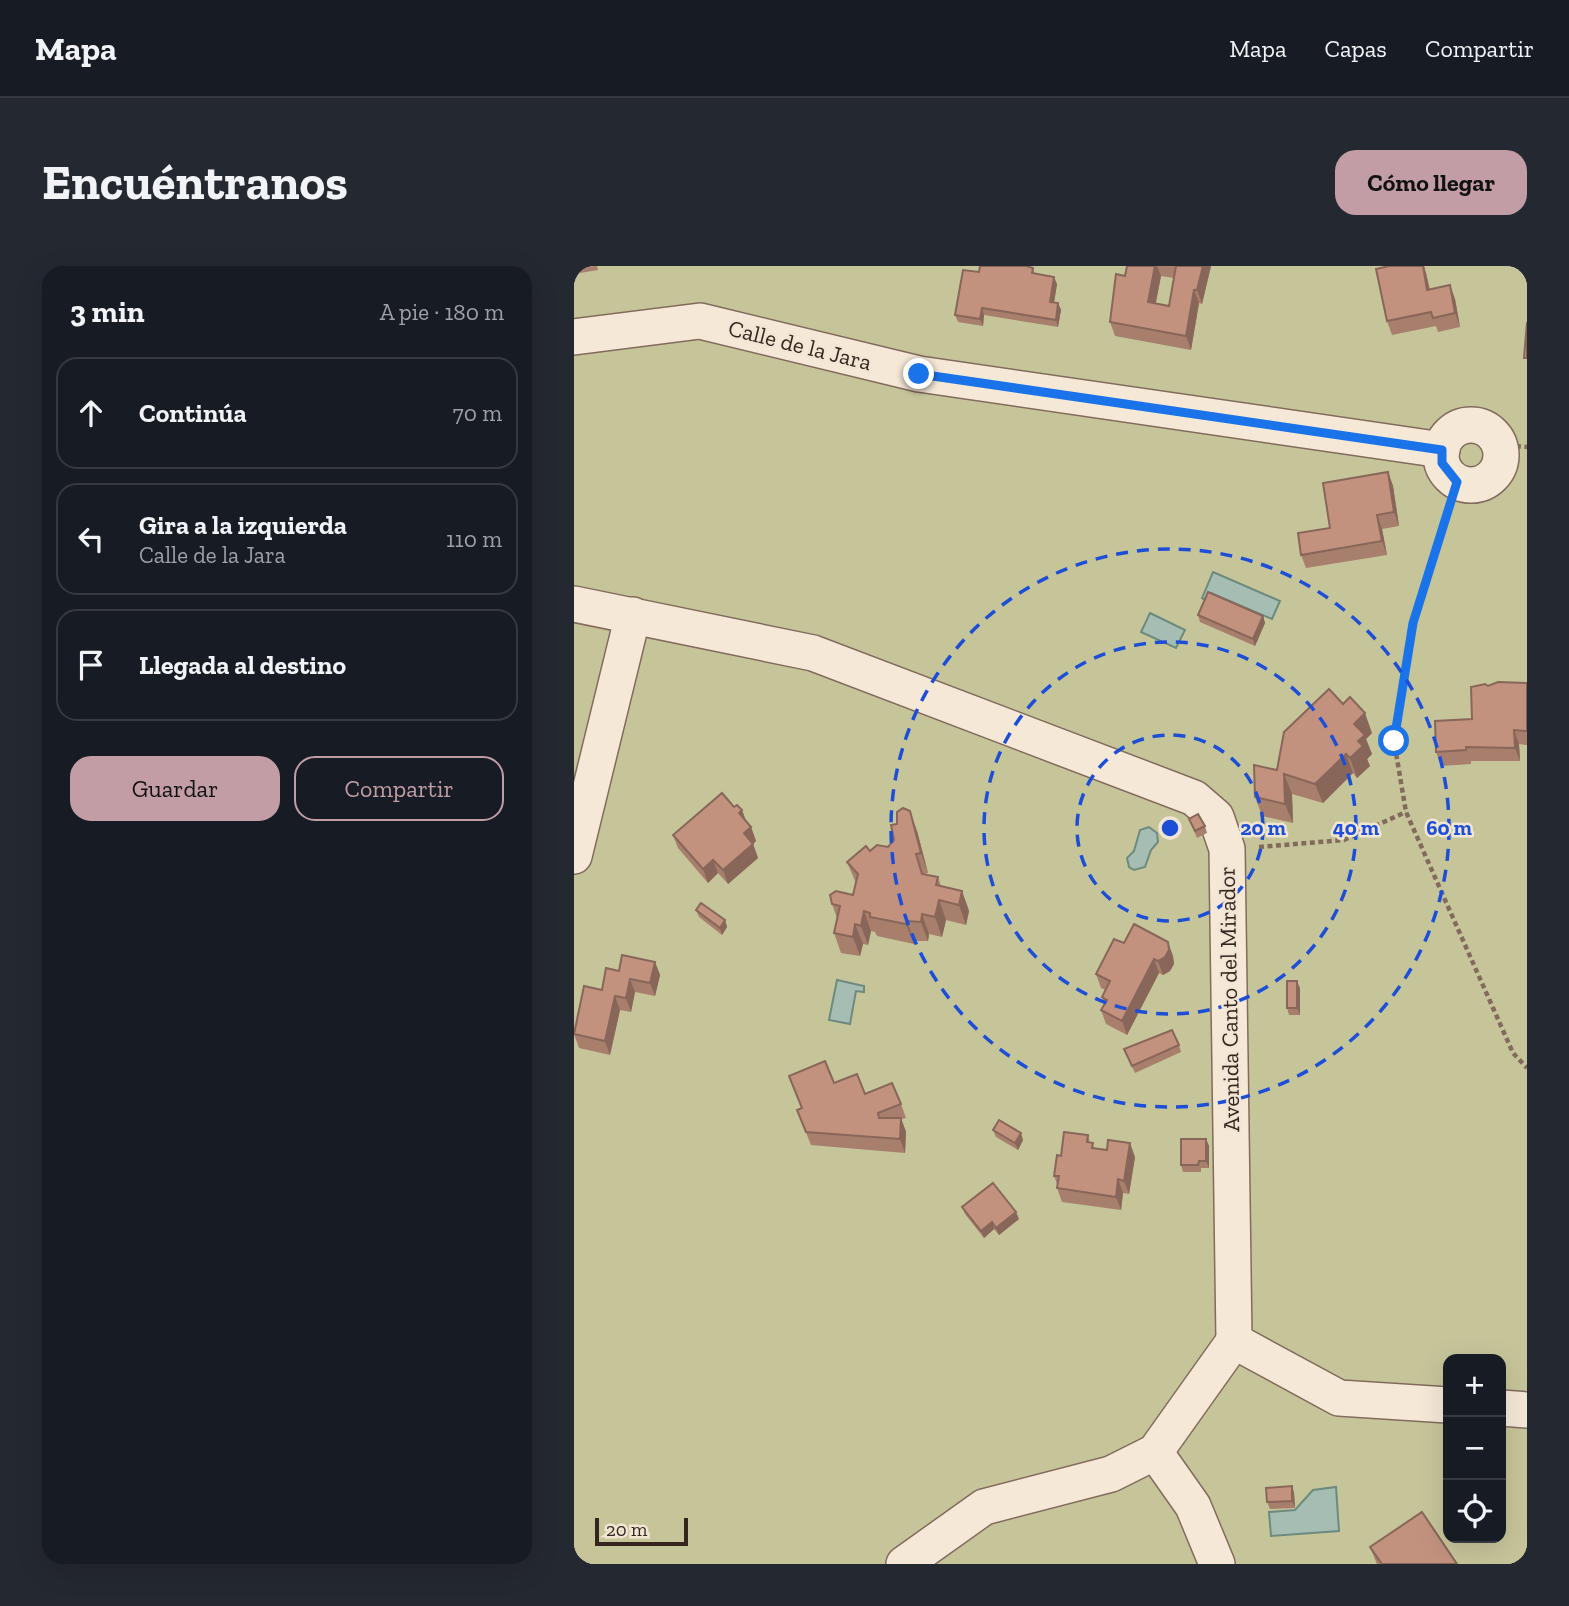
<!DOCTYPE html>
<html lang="es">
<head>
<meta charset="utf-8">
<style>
	body { margin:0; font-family:"Zilla Slab",serif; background:#242831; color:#f1f3f6 }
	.controls { position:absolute; right:21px; bottom:21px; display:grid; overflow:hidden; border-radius:14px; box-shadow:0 7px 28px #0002 }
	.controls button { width:63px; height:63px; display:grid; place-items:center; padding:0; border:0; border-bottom:2px solid #363941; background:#171b24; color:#f1f3f6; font:35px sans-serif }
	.scale { position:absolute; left:21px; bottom:18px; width:93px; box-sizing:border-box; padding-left:7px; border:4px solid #34261f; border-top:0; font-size:19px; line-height:24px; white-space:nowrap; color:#34261f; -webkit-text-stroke:5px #f1e5d4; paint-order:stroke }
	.stop { position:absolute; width:21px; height:21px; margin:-16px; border:5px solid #1a73e8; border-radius:50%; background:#fff }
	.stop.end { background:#1a73e8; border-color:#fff; box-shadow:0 2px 7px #0008 }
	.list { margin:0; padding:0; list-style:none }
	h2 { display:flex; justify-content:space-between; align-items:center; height:91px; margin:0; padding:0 28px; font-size:30px }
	h2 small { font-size:23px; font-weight:400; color:#9ea1a6 }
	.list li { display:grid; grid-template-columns:46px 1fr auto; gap:21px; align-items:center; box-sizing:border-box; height:112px; margin:0 14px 14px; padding:0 14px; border:2px solid #363941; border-radius:21px }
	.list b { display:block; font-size:26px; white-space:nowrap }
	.list p { margin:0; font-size:23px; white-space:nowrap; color:#9ea1a6 }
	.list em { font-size:23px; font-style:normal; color:#9ea1a6 }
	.actions { display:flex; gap:14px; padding:21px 28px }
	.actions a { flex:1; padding:16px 0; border:2px solid #c39da5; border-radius:21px; text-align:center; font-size:24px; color:#c39da5 }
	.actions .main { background:#c39da5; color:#111 }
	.icon { flex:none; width:38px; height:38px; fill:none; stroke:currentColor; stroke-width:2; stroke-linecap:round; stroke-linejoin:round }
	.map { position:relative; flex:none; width:953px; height:1298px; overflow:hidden; border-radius:21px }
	header { display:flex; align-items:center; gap:42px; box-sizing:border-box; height:98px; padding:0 35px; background:#171b24; border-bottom:2px solid #363941 }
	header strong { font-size:33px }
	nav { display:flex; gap:38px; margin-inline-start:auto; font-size:24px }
	.intro { display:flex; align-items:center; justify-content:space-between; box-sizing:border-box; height:168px; padding:0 42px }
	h1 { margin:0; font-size:49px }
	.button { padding:18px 32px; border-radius:21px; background:#c39da5; color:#111; font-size:24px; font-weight:700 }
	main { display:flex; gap:42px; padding:0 42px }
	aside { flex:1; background:#171b24; border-radius:21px; box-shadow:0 7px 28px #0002 }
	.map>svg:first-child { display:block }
	.green { fill:#c6c59a; fill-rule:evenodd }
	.water { fill:#a6bdb3; stroke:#6e8a7f; stroke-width:2 }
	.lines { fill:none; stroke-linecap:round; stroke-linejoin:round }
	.street-casing { stroke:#826b5d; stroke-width:38 }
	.path { stroke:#826b5d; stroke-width:4.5; stroke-dasharray:5 3.5; stroke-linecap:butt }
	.street { stroke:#f5e8d7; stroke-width:35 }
	.wall { fill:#a87e6d; fill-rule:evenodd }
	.shaded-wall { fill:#886659 }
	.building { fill:#c3927f; stroke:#886659; stroke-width:2 }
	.route { stroke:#1a73e8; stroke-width:9 }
	.ring { fill:none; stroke:#1d4ed8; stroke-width:3.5; stroke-dasharray:12 9 }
	.labels { text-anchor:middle; stroke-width:5; stroke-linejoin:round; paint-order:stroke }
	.street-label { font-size:23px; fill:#34261f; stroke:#f1e5d4 }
	.centre { fill:#1d4ed8; stroke:#f1e5d4; stroke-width:3.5 }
	.ring-label { font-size:21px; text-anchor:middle; font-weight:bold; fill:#1d4ed8; stroke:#f1e5d4; stroke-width:5; stroke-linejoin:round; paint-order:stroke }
</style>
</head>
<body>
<header>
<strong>Mapa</strong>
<nav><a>Mapa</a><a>Capas</a><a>Compartir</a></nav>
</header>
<div class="intro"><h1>Encuéntranos</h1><a class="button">Cómo llegar</a></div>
<main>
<aside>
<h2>3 min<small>A pie · 180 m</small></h2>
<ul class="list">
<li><svg class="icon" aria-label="ahead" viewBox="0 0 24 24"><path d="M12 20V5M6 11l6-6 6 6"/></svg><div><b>Continúa</b></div><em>70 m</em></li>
<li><svg class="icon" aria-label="left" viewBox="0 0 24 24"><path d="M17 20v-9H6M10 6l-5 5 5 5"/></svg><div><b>Gira a la izquierda</b><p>Calle de la Jara</p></div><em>110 m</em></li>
<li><svg class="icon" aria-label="arrive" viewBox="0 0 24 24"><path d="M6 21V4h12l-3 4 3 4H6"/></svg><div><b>Llegada al destino</b></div></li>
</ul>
<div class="actions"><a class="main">Guardar</a><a>Compartir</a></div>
</aside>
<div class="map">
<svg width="953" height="1298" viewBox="0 0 953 1298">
	<rect width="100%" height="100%" fill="#e9d9c5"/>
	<!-- green -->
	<path class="green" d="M 0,0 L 953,0 L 953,1298 L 0,1298 ZM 874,1093 L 927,1093 L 927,1272 L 874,1272 Z"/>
	<!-- water -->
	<g class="water">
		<path d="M 639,306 L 706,335 L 698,353 L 637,327 L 633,335 L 628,332 Z"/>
		<path d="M 576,347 L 611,364 L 602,382 L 567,366 Z"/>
		<path d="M 575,561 L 583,567 L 584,576 L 577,584 L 571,601 L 560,604 L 555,601 L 553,592 L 560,585 L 566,564 Z"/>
		<path d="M 263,714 L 290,720 L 290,726 L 282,725 L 276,758 L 255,754 Z"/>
		<path d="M 762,1221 L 765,1265 L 697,1270 L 695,1246 L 721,1244 L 739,1224 Z"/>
	</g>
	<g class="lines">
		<!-- street casing -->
		<g class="street-casing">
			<g id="street">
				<path d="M 0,71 L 126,55 L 345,108 L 868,184"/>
				<circle cx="897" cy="189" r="30"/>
				<path d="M 0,338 L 239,387 L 620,532 L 642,551 L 653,583 L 660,1075 L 765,1132 L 874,1139"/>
				<path d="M 0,590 L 59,349"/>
				<path d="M 927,1142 L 953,1144"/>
				<path d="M 581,1186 L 619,1240 L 643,1298"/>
				<path d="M 330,1298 L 410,1241 L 537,1208 L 581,1186 L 660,1075"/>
			</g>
		</g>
		<!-- path -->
		<g class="path">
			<path d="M 925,179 L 953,181"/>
			<path d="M 883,216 L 839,357 L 820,475 L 832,546 L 939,787 L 953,802"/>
			<path d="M 685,581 L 770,574 L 832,546"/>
		</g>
		<!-- street -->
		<use href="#street" class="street"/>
	</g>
	<!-- wall -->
	<g class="wall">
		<path d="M 0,0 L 23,0 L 24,4 L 0,8 Z"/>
		<path d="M 553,0 L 637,0 L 628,38 L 625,37 L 617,84 L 541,70 L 536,56 L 551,10 ZM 587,10 L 600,12 L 595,40 L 582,37 Z"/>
		<path d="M 459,2 L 461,8 L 483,18 L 480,36 L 484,37 L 487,44 L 484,61 L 410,49 L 409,60 L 384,56 L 381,49 L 405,6 Z"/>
		<path d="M 852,7 L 856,23 L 881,33 L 886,61 L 864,66 L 862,60 L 818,69 L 813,55 Z"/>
		<path d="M 814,206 L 819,220 L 825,260 L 808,263 L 813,289 L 732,302 L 727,289 Z"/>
		<path d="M 624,349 L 689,350 L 691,357 L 681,380 L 626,356 Z"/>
		<path d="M 953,417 L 953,479 L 945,478 L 946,495 L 897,495 L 897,498 L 867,500 L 862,486 L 898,453 L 914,420 Z"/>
		<path d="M 798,467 L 792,473 L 798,488 L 793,493 L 796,500 L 783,512 L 779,507 L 749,537 L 718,528 L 719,557 L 688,550 L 681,531 L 703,504 Z"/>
		<path d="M 160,541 L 168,544 L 172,555 L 177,561 L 182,575 L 179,578 L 184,592 L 154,618 L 144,607 L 134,617 L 104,582 L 99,569 Z"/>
		<path d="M 615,553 L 631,560 L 633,567 L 623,572 Z"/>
		<path d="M 343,565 L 354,607 L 350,608 L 364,611 L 367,620 L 388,625 L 395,645 L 392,659 L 372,654 L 368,671 L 355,668 L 354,675 L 340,675 L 340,678 L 303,670 L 301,666 L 297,665 L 294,679 L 289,678 L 286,690 L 267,687 L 260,667 L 263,652 L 258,638 L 279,629 L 282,617 L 273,596 L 296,585 L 314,581 Z"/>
		<path d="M 122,644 L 151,654 L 153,661 L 148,669 L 125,651 Z"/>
		<path d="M 550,677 L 599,690 L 600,698 L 596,705 L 589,709 L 585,707 L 553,769 L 532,758 L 527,744 L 531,738 L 528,731 L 532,724 L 527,722 L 522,708 Z"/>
		<path d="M 81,696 L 86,709 L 81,730 L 61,726 L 57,746 L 46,744 L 36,789 L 5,782 L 0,768 L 28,724 Z"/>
		<path d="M 726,722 L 726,749 L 715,749 L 713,742 Z"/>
		<path d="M 605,779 L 607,786 L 561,807 L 550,783 Z"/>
		<path d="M 215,810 L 260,817 L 291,828 L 327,838 L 332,852 L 327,853 L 332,866 L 331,887 L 237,879 L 223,844 L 228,842 Z"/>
		<path d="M 419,864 L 449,874 L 444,884 L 422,871 Z"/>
		<path d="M 514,869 L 516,877 L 521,882 L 561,891 L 555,928 L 549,927 L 547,944 L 488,936 L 483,922 L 483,918 L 480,910 L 487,890 Z"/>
		<path d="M 632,873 L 635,880 L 635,902 L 627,902 L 627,906 L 609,906 L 607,899 Z"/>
		<path d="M 388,941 L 445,953 L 425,969 L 420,963 L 410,972 L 391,948 Z"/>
		<path d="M 718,1220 L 720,1227 L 721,1242 L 696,1243 L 693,1236 Z"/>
		<path d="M 796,1281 L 883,1298 L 803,1298 Z"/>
	</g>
	<!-- shaded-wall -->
	<g class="shaded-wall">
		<path d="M 581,0 L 583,0 L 587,10 L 579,50 L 574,36 Z"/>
		<path d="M 629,0 L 637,0 L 628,38 L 623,24 Z"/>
		<path d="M 849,0 L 850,0 L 852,7 L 858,38 L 853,24 Z"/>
		<path d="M 480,11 L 483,18 L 479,43 L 476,36 Z"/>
		<path d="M 876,19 L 881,33 L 886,61 L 881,47 Z"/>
		<path d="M 620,24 L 625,37 L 617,84 L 612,70 Z"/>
		<path d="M 484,37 L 487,44 L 484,61 L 482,54 Z"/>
		<path d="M 408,42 L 410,49 L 409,60 L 406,53 Z"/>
		<path d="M 814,206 L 819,220 L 825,260 L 820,246 Z"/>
		<path d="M 803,249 L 808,263 L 813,289 L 808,275 Z"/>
		<path d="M 689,350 L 691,357 L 681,380 L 679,373 Z"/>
		<path d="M 791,447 L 798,467 L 792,473 L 798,488 L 793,493 L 796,500 L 783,512 L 776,492 L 780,458 Z"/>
		<path d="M 940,464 L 945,478 L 946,495 L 941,482 Z"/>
		<path d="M 772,488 L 779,507 L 749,537 L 741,518 Z"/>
		<path d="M 710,508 L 718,528 L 719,557 L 711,538 Z"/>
		<path d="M 168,544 L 173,558 L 165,547 Z"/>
		<path d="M 336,545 L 343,565 L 354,607 L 347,587 Z"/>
		<path d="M 177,561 L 182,575 L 175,581 L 170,567 Z"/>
		<path d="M 179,578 L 184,592 L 154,618 L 149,604 Z"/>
		<path d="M 139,594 L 144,607 L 134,617 L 129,603 Z"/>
		<path d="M 388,625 L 395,645 L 392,659 L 385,639 Z"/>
		<path d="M 365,634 L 372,654 L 368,671 L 361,651 Z"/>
		<path d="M 290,645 L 297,665 L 294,679 L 287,660 Z"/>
		<path d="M 348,648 L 355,668 L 354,675 L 347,656 Z"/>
		<path d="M 151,654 L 153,661 L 148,669 L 146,662 Z"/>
		<path d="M 333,655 L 340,675 L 340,678 L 332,658 Z"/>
		<path d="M 281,658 L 289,678 L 286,690 L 279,671 Z"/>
		<path d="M 594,676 L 599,690 L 600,698 L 596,705 L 589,709 L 584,695 Z"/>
		<path d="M 580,693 L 585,707 L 553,769 L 548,755 Z"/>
		<path d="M 81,696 L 86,709 L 81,730 L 76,717 Z"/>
		<path d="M 56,713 L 61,726 L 57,746 L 52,732 Z"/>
		<path d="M 723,715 L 726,722 L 726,749 L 723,742 Z"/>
		<path d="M 41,730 L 46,744 L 36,789 L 31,775 Z"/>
		<path d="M 327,852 L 332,866 L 331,887 L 326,873 Z"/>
		<path d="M 447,867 L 449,874 L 444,884 L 441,877 Z"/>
		<path d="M 632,873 L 635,880 L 635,902 L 632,895 Z"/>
		<path d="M 556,877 L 561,891 L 555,928 L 550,915 Z"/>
		<path d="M 544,913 L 549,927 L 547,944 L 542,931 Z"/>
		<path d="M 442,946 L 445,953 L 425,969 L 422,962 Z"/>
		<path d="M 418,956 L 420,963 L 410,972 L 407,965 Z"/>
		<path d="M 718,1220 L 720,1227 L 721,1242 L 718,1235 Z"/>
	</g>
	<!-- building -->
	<g class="building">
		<path d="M 406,0 L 452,0 L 459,2 L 458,7 L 480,11 L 476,36 L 484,37 L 482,54 L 408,42 L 406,53 L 381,49 L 389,4 L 405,6 Z"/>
		<path d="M 553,0 L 581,0 L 574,36 L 595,40 L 602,0 L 629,0 L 623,24 L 620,24 L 612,70 L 536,56 L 542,8 L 551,10 Z"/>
		<path d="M 815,0 L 849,0 L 853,24 L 876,19 L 881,47 L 859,52 L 857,46 L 813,55 L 802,3 Z"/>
		<path d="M 953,56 L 953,92 L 950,92 Z"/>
		<path d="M 814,206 L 820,246 L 803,249 L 808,275 L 727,289 L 724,267 L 756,262 L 749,217 Z"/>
		<path d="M 634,326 L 689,350 L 679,373 L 624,349 Z"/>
		<path d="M 924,416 L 953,417 L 953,465 L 940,464 L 941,482 L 892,481 L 892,484 L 862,486 L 861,455 L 898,453 L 897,421 L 911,418 L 914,420 Z"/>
		<path d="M 755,423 L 769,438 L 776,431 L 791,447 L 780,458 L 791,469 L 784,475 L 789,480 L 776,492 L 772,488 L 741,518 L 710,508 L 711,538 L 681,531 L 680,499 L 703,504 L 710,466 Z"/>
		<path d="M 148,527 L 160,541 L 163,539 L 168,544 L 165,547 L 177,561 L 170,567 L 179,578 L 149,604 L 139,594 L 129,603 L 99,569 Z"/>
		<path d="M 329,542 L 336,545 L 347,587 L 342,588 L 348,608 L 364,611 L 362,619 L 388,625 L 385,639 L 365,634 L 361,651 L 348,648 L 347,656 L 333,655 L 332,658 L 296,651 L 296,647 L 290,645 L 287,660 L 281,658 L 279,671 L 260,667 L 266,640 L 258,638 L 256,629 L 262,625 L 279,629 L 284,608 L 273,596 L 292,580 L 296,585 L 303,579 L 314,581 L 320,574 L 317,559 L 323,558 L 323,546 Z"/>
		<path d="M 624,548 L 631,560 L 621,565 L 615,553 Z"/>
		<path d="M 127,637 L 151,654 L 146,662 L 122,644 Z"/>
		<path d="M 560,658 L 594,676 L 595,684 L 591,691 L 584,695 L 580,693 L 548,755 L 527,744 L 533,734 L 528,731 L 536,715 L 522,708 L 540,673 L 550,677 Z"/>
		<path d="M 48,689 L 81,696 L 76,717 L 56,713 L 52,732 L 41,730 L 31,775 L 0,768 L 10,720 L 28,724 L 32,702 L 45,705 Z"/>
		<rect x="713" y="715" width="10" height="27"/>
		<path d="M 598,764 L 605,779 L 558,800 L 550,783 Z"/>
		<path d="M 251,795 L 260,817 L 283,808 L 291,828 L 318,817 L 327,838 L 304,847 L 305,852 L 327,852 L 326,873 L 232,866 L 223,844 L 228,842 L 215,810 Z"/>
		<path d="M 425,854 L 447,867 L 441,877 L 419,864 Z"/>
		<path d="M 490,866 L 514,869 L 513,876 L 519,877 L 518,882 L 533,884 L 534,874 L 556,877 L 550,915 L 544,913 L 542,931 L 483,922 L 485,910 L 480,910 L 483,889 L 487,890 Z"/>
		<path d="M 607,873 L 632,873 L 632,895 L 625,895 L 624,899 L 607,899 Z"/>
		<path d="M 419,917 L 442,946 L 422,962 L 418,956 L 407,965 L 388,941 Z"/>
		<path d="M 718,1220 L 718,1235 L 693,1236 L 692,1222 Z"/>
		<path d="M 848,1246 L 883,1298 L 808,1298 L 796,1281 Z"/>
	</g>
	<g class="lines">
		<!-- route -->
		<path class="route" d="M 345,108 L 868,184 L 868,197 L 883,216 L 839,357 L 820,475"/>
	</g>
	<!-- distance rings -->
	<g class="ring">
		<circle cx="596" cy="562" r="93"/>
		<circle cx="596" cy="562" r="186"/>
		<circle cx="596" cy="562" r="279"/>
	</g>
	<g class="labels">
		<!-- street labels -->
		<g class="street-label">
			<text transform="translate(226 79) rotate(14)" y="8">Calle de la Jara</text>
			<text transform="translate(655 733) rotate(-91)" y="8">Avenida Canto del Mirador</text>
		</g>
	</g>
	<circle cx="596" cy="562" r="10" class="centre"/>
	<g class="ring-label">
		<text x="689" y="569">20 m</text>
		<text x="782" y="569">40 m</text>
		<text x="875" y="569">60 m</text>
	</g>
</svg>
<div class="controls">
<button>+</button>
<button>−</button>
<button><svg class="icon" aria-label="locate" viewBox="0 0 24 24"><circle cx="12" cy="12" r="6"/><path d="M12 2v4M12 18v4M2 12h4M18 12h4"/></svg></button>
</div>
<div class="scale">20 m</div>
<div class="stop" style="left:820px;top:475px"></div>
<div class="stop end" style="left:345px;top:108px"></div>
</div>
</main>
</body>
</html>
